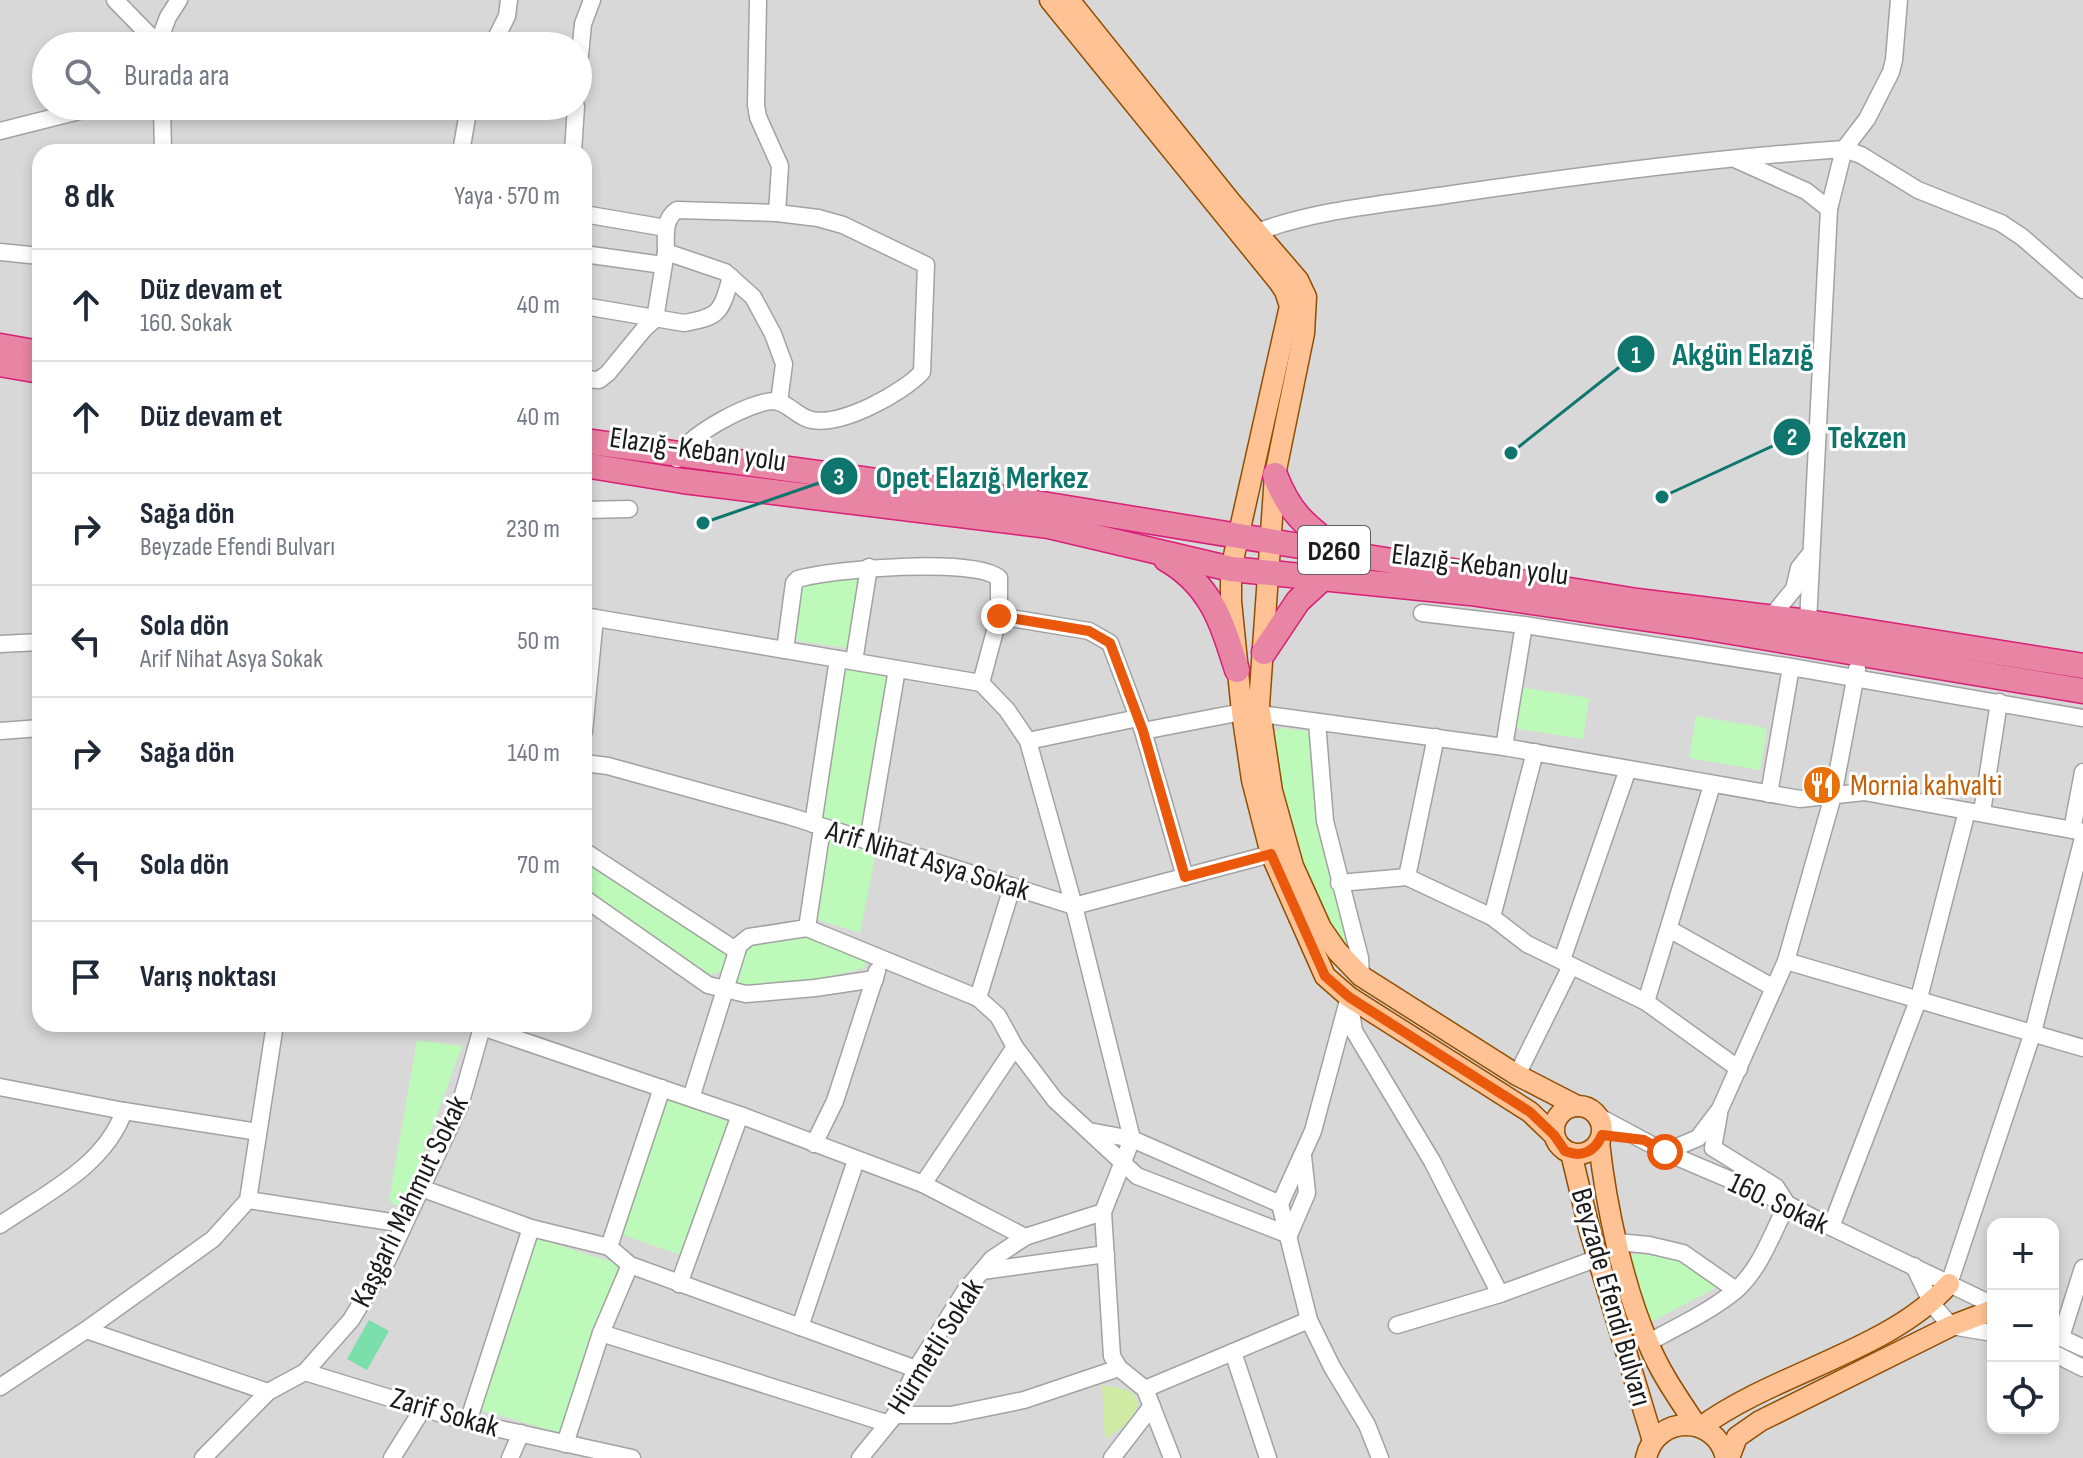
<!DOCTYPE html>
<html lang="tr">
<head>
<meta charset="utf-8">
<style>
	body { margin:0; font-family:"Sofia Sans Condensed",sans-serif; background:#f2f2f3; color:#1f2937 }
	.controls { position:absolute; right:24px; bottom:24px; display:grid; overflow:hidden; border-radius:16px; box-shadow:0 4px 12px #0003 }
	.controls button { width:72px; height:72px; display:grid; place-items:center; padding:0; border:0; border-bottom:2px solid #e0e1e3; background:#fff; color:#1f2937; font:40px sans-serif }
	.stop { position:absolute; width:24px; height:24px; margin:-18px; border:6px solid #ea580c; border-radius:50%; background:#fff }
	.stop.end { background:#ea580c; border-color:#fff; box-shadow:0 2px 8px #0008 }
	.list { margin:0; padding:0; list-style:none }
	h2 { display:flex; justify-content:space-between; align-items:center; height:104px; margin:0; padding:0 32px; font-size:34px }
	h2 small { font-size:26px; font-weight:400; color:#747a83 }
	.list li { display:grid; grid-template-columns:52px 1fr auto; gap:24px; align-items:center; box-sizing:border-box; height:112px; padding:0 32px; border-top:2px solid #e0e1e3 }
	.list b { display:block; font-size:30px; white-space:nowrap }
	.list p { margin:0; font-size:26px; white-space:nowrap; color:#747a83 }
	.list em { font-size:26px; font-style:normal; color:#747a83 }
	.icon { flex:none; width:44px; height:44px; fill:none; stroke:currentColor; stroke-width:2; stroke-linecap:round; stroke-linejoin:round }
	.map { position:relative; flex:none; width:2083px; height:1458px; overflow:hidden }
	.search { position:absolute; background:#fff; box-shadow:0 4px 12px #0003; left:32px; top:32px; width:560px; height:88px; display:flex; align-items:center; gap:20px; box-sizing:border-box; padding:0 28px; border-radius:44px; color:#747a83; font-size:30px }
	.panel { position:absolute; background:#fff; box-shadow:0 4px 12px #0003; left:32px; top:144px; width:560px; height:888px; border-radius:24px }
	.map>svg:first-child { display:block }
	.residential { fill:#d9d8d8; fill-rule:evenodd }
	.grass { fill:#cfeaa3 }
	.park { fill:#bdfaba }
	.pitch { fill:#7bdfab }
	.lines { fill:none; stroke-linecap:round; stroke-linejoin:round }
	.minor-casing { stroke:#a2a2a2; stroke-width:19 }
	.major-casing { stroke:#924e00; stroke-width:23 }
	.highway-casing { stroke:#d91f77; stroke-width:27 }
	.minor { stroke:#fff; stroke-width:16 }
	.major { stroke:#fec294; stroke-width:20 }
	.highway { stroke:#e884a4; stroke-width:24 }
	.route { stroke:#ea580c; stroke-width:10 }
	.labels { text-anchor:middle; stroke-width:6; stroke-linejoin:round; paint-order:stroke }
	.shield { fill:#fff; stroke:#5f5f5f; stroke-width:2 }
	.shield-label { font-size:28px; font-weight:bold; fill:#1b1b1b }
	.street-label { font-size:30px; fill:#1b1b1b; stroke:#fff }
	.food-label { font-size:30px; fill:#c56008; stroke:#fff; text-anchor:start }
	.leader { fill:none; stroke:#0f766e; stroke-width:3 }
	.callout-dot { fill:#0f766e; stroke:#fff; stroke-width:3 }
	.mark-label { font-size:24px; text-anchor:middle; font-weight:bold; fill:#fff }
	.callout-label { font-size:32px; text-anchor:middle; font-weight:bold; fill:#0f766e; stroke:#fff; stroke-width:6; stroke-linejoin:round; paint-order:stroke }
</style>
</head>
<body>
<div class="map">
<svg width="2083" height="1458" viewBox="0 0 2083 1458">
	<rect width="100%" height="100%" fill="#ede7e0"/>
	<!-- residential -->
	<path class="residential" d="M 0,0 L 2083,0 L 2083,1458 L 0,1458 ZM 46,46 L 578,46 L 578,106 L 46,106 ZM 40,152 L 584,152 L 584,1024 L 40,1024 ZM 1993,1224 L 2053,1224 L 2053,1428 L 1993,1428 Z"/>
	<!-- grass -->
	<path class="grass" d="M 1102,1385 C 1110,1387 1120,1387 1128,1391 C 1155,1404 1118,1432 1105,1439 Z"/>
	<!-- park -->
	<g class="park">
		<path d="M 861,571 L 848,648 L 790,640 L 798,581 Z"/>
		<path d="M 846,665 L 890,673 L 863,830 L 820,817 Z"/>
		<path d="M 1520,687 L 1589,698 L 1583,739 L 1513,728 Z"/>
		<path d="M 1696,716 L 1767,728 L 1760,770 L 1689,758 Z"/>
		<path d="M 1282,728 L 1308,731 L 1327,862 L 1356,960 C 1347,948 1337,937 1330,925 C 1297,867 1280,797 1273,732 Z"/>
		<path d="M 827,834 L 877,848 L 860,933 L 815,919 Z"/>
		<path d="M 584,858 L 730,954 L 724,971 L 708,975 L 584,889 Z"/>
		<path d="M 810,933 L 865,957 L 865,968 L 802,983 L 735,987 L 748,942 Z"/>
		<path d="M 417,1040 L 462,1046 L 406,1199 L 395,1206 L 389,1200 Z"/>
		<path d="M 667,1098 L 730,1122 L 684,1256 L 620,1234 L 662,1102 Z"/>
		<path d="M 535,1238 L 619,1264 L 561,1433 L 480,1410 Z"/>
		<path d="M 1638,1254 L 1672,1257 L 1721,1285 L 1651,1322 L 1626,1255 Z"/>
	</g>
	<!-- pitch -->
	<path class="pitch" d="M 369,1320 L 389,1331 L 367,1370 L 347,1359 Z"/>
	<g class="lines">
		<!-- minor casing -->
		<g class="minor-casing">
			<g id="minor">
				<path d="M 115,0 L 157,43"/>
				<path d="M 157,46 L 168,17 L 179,0"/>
				<path d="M 492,46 L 507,16 L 509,0"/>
				<path d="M 578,76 L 583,24 L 592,0"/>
				<path d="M 162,106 L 163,152"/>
				<path d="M 0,131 L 99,106"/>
				<path d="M 461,152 L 469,106"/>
				<path d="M 573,152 L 576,106"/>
				<path d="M 1737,160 L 1806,191 L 1829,209"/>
				<path d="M 777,213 L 677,210 C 663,219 666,237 666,252 L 725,272 L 753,297 L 773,334 L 784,364 L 779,402"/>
				<path d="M 584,214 L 666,228"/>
				<path d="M 1257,232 C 1319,209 1387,204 1453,194 C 1583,175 1713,158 1844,149 L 1861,155 L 1918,190 L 2001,223 L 2022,237 L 2083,290"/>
				<path d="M 0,252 L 40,256"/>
				<path d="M 584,254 L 663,265"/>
				<path d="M 584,306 L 684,323 C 720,317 721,312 731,277"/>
				<path d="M 584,379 L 599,380 L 608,373 L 644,329 L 655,319 L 666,252"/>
				<path d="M 677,459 C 685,436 751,401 774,401 C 788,402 798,418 812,420 C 842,426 903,393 922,372 L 926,265 L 843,225 L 818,218 L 777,213 L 780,166 L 758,117 L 756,105 L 758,0"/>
				<path d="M 584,510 L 629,509"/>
				<path d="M 1422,613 L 1524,625 L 1791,667 L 2083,718"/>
				<path d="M 584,616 L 981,683"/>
				<path d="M 999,616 L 1089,631 L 1110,643 L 1143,731 L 1185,877"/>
				<path d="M 1771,617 L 1794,589 L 1799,568 L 1811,553"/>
				<path d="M 1808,622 L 1829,209 L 1844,149 L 1867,119 L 1891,72 L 1894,60 L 1899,0"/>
				<path d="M 0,644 L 40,642"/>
				<path d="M 785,650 L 794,583 L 798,579 C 832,569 973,557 999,578 L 999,616 L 981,683 L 1007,710 L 1028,741 L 1074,906 L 1132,1139 L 1103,1212 L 1025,1237 L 992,1259 L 965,1291 L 931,1345 L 916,1369 L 895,1415 L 860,1458"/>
				<path d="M 854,661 L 869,567"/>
				<path d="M 1261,714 L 1504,747 L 1800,799 L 1864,792 L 2083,832"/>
				<path d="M 1317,722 L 1325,821 L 1360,958 L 1361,976"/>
				<path d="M 0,731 L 40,728"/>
				<path d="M 584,731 L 595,618"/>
				<path d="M 1143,731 L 1242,712"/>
				<path d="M 1028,741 L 1138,718"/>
				<path d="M 1504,747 L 1524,625"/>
				<path d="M 584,763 L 608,766 L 789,816 L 1074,906 L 1271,854"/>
				<path d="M 1769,794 L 1791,667"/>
				<path d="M 1982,812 L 1999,702"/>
				<path d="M 813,824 L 838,659"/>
				<path d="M 2072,830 L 2083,772"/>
				<path d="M 868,841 L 897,669"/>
				<path d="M 584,851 L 737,951"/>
				<path d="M 1407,877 L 1436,737"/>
				<path d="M 1339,883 L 1407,877 L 1492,917 L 1527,944 L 1646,1002 L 1739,1069"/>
				<path d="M 584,898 L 708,985 L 746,994 L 815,988 L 875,979"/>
				<path d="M 1492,917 L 1535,752"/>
				<path d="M 807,928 L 978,998 L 998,1016 L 1015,1047 L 1055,1100 L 1137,1176 L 1289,1235"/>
				<path d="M 1669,929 L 1774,988"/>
				<path d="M 1562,960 L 1628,769"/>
				<path d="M 1786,961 L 2083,1048"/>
				<path d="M 1349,997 L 1313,1131 L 1280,1204 L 1309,1320 L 1332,1367 L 1367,1425 L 1380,1458"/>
				<path d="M 978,998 L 1012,887"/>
				<path d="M 1646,1002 L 1712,785"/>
				<path d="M 1350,1005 L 1354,1031 L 1432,1161 L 1500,1294"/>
				<path d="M 482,1027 L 740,1115 L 923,1184 L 1025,1237"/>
				<path d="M 1517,1075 L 1571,966"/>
				<path d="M 0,1087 L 124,1111 L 258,1132"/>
				<path d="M 691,1098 L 739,945 L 749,937 L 807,928 L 822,828"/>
				<path d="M 1598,1116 L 1665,1152 L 1787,1204 L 1831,1227 L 1993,1305"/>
				<path d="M 1089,1131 L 1132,1139 L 1280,1204"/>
				<path d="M 814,1144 L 835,1101 L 877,971"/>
				<path d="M 1665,1152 L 1698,1138 L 1720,1109 L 1786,961 L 1833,796 L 1857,669"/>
				<path d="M 923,1184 L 1015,1047"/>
				<path d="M 421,1188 L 531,1228 L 609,1247 L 630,1265 L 916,1369"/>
				<path d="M 248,1200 L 404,1224"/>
				<path d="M 1103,1212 L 1112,1356 L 1119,1368 L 1145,1389 L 1172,1458"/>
				<path d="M 0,1225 C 46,1193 105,1166 124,1111"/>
				<path d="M 1831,1227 L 1919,998 L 1967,811"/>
				<path d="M 1289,1235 L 1307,1193 L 1303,1156"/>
				<path d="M 1617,1242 L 1649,1245 L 1683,1253 L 1736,1290"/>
				<path d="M 609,1247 L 662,1088"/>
				<path d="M 1914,1266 L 1932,1304 L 1951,1326 L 1993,1333"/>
				<path d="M 982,1271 L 1106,1254"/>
				<path d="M 679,1284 L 740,1115"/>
				<path d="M 1949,1284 L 2033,1032 L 2083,838"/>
				<path d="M 1397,1325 L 1500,1294 L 1598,1258"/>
				<path d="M 800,1327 L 856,1160"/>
				<path d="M 86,1330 L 268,1392"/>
				<path d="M 601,1333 L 886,1423"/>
				<path d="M 2053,1334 L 2083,1348"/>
				<path d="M 2061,1337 L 2083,1268"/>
				<path d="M 1647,1343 C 1677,1327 1709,1312 1735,1291 C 1760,1270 1773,1232 1787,1204 L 1776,1187 L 1713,1148 L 1719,1114"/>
				<path d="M 1233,1352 L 1268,1458"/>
				<path d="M 2053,1353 L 2083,1368"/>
				<path d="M 305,1372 L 468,1422 L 632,1458"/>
				<path d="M 0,1387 L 86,1330 L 213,1239 L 248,1200 L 275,1024"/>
				<path d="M 1145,1389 L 1309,1320"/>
				<path d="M 895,1415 L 951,1415 L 1024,1400 L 1119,1368"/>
				<path d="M 468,1422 L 531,1228"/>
				<path d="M 565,1444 L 601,1333 L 630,1265"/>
				<path d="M 203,1458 L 268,1392 L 305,1372 L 351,1320 L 388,1259 L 460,1105 L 483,1024"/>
				<path d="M 392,1458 L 424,1407"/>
				<path d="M 510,1458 L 521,1433"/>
				<path d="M 1112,1458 L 1152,1406"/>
			</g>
		</g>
		<!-- major casing -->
		<g class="major-casing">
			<g id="major">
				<path d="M 1050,0 L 1279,282 L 1285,291 L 1290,306 L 1231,569 L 1231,601 L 1242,712 L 1252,780 L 1271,854 L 1325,976 L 1349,997 L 1530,1112 L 1554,1135"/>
				<path d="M 1069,0 L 1230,201 L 1298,280 L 1306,297 L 1304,333 L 1275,475 L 1259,705 L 1272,791 L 1293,866 L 1321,928 L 1337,951 L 1361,976 L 1517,1075 L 1577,1106"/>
				<circle cx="1578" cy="1130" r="24"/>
				<path d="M 1599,1142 C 1606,1206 1623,1286 1649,1345 C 1661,1374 1679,1399 1696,1425"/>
				<path d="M 1571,1153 L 1590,1232 L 1653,1441"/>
				<path d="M 1701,1427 C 1774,1373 1891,1350 1949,1284"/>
				<path d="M 1646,1458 C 1656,1414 1716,1414 1726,1458"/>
				<path d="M 1729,1458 L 1737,1437 L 1760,1421 L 1951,1326 L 1993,1310"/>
			</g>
		</g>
		<!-- highway casing -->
		<g class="highway-casing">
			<g id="highway">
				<path d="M 0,346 L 40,353"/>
				<path d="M 0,364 L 40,371"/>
				<path d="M 584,441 L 1024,501 L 1637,601 L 1808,622 L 2083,666"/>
				<path d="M 584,465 L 683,481 L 1049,526 L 1231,569 L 1470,593 L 1696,626 L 2083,691"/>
				<path d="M 1275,475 C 1289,512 1304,524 1335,548"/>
				<path d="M 1166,559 C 1212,586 1222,623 1237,670"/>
				<path d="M 1264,652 L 1298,601 L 1323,578"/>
			</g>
		</g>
		<!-- minor -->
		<use href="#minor" class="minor"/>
		<!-- major -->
		<use href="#major" class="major"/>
		<!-- highway -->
		<use href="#highway" class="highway"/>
	</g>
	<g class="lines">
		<!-- route -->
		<path class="route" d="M 999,616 L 1089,631 L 1110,643 L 1143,731 L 1185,877 L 1271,854 L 1325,976 L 1349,997 L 1530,1112 L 1554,1135 L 1565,1151 C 1581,1158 1595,1152 1602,1135 L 1644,1140 L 1665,1152"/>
	</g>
	<!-- icons -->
	<defs>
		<g id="restaurant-disc" transform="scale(2)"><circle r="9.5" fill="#e8710a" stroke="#fff"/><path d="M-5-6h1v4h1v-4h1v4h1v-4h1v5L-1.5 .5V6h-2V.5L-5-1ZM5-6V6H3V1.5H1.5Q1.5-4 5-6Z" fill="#fff"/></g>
	</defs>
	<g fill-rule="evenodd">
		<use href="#restaurant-disc" x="1822" y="785"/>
	</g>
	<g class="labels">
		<!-- shield labels -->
		<rect class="shield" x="1298" y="526" width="72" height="48" rx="6"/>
		<g class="shield-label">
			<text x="1334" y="560">D260</text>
		</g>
		<!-- street labels -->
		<g class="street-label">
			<text transform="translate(698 449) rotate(8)" y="10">Elazığ-Keban yolu</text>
			<text transform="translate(1480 564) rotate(7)" y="10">Elazığ-Keban yolu</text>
			<text transform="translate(928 860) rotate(17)" y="10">Arif Nihat Asya Sokak</text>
			<text transform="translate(409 1201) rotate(-64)" y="10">Kaşgarlı Mahmut Sokak</text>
			<text transform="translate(1779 1203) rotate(25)" y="10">160. Sokak</text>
			<text transform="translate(1612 1297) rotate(74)" y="10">Beyzade Efendi Bulvarı</text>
			<text transform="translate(935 1346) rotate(-58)" y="10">Hürmetli Sokak</text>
			<text transform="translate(445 1412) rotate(16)" y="10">Zarif Sokak</text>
		</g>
		<!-- food labels -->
		<g class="food-label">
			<text x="1850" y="795">Mornia kahvalti</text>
		</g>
	</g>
	<!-- callouts -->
	<path class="leader" d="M1511 453L1636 354M1662 497L1792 437M703 523L839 476"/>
	<g class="callout-dot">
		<circle cx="1511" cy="453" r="8"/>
		<circle cx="1662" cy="497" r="8"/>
		<circle cx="703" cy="523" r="8"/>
		<circle cx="1636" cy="354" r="20"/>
		<circle cx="1792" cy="437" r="20"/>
		<circle cx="839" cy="476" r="20"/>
	</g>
	<g class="mark-label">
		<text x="1636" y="363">1</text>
		<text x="1792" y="445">2</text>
		<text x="839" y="485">3</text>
	</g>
	<g class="callout-label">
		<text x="1743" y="365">Akgün Elazığ</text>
		<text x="1867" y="448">Tekzen</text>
		<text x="982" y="488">Opet Elazığ Merkez</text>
	</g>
</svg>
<div class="controls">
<button>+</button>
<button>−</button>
<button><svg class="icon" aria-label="locate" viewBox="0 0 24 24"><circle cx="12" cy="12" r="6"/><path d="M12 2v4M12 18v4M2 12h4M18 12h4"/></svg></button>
</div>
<div class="stop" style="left:1665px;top:1152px"></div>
<div class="stop end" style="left:999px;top:616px"></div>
<div class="search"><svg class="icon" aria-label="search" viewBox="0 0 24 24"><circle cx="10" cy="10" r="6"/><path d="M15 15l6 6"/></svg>Burada ara</div>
<section class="panel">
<h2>8 dk<small>Yaya · 570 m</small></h2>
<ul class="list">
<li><svg class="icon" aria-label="ahead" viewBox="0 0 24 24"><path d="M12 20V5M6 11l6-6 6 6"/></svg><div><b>Düz devam et</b><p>160. Sokak</p></div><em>40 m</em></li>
<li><svg class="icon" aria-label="ahead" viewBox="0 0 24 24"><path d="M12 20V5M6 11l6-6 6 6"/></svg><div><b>Düz devam et</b></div><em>40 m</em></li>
<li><svg class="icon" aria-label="right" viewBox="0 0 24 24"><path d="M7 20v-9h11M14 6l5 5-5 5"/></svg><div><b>Sağa dön</b><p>Beyzade Efendi Bulvarı</p></div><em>230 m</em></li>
<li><svg class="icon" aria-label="left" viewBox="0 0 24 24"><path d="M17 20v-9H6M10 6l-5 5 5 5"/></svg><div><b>Sola dön</b><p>Arif Nihat Asya Sokak</p></div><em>50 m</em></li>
<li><svg class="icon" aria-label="right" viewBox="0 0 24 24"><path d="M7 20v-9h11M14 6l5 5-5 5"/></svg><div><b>Sağa dön</b></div><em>140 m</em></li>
<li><svg class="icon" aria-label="left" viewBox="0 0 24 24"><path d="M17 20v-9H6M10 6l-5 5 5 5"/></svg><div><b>Sola dön</b></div><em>70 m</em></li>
<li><svg class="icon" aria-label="arrive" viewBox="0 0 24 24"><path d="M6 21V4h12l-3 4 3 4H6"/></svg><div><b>Varış noktası</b></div></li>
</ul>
</section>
</div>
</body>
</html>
